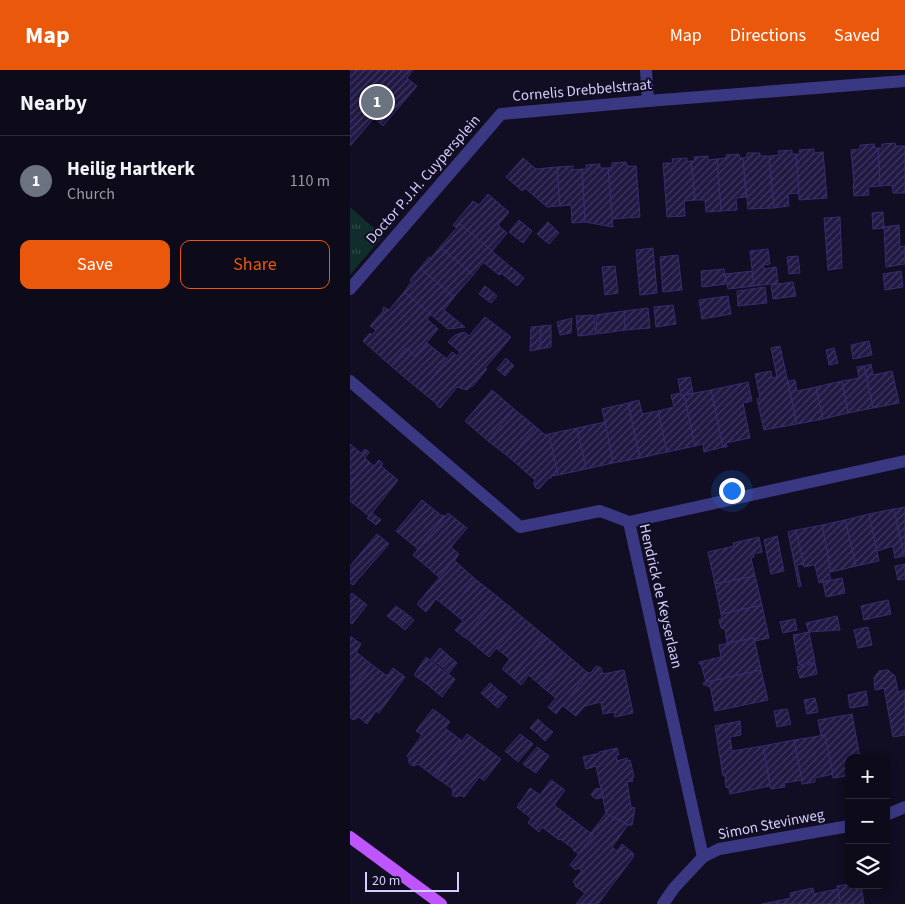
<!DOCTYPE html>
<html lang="en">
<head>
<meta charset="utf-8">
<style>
	body { margin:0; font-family:"Source Sans 3",sans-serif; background:#161323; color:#f1f3f6 }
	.controls { position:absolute; right:15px; bottom:15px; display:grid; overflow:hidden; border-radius:10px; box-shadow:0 2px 8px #0003 }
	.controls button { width:45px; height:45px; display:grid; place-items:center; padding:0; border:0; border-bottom:1px solid #2d2b39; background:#0d0a1a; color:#f1f3f6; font:25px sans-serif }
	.scale { position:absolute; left:15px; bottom:12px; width:94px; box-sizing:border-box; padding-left:5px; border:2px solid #d4ceff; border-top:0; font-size:14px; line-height:18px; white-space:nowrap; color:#d4ceff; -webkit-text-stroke:4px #110d22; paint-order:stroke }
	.you { position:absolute; left:381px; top:420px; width:18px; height:18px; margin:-12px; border:4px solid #fff; border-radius:50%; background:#1a73e8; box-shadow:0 0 0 8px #1a73e833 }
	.badge { display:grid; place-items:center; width:32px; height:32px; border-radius:50%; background:#ea580c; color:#fff; font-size:16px; font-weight:700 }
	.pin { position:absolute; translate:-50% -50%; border:2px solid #fff; box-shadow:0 1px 5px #0006 }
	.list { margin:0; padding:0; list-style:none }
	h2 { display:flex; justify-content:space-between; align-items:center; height:65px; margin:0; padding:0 20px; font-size:21px }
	h2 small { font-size:16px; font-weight:400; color:#9a9aa2 }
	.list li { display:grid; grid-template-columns:32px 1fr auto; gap:15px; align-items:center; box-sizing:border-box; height:90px; padding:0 20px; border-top:1px solid #2d2b39 }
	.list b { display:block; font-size:19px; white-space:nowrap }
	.list p { margin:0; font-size:16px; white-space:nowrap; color:#9a9aa2 }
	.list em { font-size:16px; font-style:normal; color:#9a9aa2 }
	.actions { display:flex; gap:10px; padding:15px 20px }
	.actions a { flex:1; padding:11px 0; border:1px solid #ea580c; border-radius:10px; text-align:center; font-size:18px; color:#ea580c }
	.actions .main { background:#ea580c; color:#fff }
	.icon { flex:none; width:28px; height:28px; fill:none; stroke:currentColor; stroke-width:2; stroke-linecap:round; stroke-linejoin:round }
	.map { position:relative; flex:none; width:555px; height:834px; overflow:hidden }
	header { display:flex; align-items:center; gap:30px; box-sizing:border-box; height:70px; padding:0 25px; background:#ea580c; color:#fff }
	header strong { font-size:24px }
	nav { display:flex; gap:28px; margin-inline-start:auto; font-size:18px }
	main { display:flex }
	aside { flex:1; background:#0d0a1a }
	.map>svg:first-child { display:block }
	.grass { fill:url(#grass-tufts) }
	.building { fill:url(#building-hatch); stroke:#382b6f }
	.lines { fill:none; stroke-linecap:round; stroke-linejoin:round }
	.minor { stroke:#3a3882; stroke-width:12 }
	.major { stroke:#bf55ff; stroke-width:12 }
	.labels { text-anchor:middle; stroke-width:4; stroke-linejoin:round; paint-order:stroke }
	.street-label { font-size:15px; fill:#d4ceff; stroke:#110d22 }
</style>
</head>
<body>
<header>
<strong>Map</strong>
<nav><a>Map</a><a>Directions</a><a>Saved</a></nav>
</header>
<main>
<aside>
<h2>Nearby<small></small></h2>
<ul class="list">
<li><span class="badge" style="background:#6b7280">1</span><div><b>Heilig Hartkerk</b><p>Church</p></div><em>110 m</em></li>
</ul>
<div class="actions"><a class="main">Save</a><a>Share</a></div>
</aside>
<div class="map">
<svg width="555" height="834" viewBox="0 0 555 834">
	<defs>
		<pattern id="grass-tufts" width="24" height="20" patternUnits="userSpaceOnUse" patternTransform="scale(1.25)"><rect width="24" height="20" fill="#102c2b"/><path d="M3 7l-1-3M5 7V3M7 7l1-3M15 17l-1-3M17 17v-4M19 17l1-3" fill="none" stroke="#32494b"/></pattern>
		<pattern id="building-hatch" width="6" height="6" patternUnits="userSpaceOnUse" patternTransform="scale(1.25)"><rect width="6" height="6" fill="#211943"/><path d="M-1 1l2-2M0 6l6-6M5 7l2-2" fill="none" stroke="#40395f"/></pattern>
	</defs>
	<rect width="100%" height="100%" fill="#110d22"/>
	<!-- grass -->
	<path class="grass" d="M 0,137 L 33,166 L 0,205 Z"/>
	<!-- building -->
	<g class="building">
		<path d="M 0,0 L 63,0 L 57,8 L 67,16 L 33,56 L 24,48 L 0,76 Z"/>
		<path d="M 545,73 L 546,76 L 555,76 L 555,123 L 543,123 L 542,115 L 530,116 L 528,78 L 532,78 L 532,74 Z"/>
		<path d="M 524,74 L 525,78 L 528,78 L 530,116 L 518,117 L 519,125 L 504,126 L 503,115 L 504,114 L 501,80 L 510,79 L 510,75 Z"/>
		<path d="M 464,79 L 464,83 L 473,82 L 477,128 L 449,130 L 446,84 L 450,84 L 449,80 Z"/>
		<path d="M 442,80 L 442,84 L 446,84 L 449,123 L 438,124 L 439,136 L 424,138 L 419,86 L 429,85 L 428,81 Z"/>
		<path d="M 397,83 L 410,83 L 410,86 L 419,86 L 424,138 L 398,139 L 393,88 L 397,87 Z"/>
		<path d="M 389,84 L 390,88 L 393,88 L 396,127 L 386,128 L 387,140 L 371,141 L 367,89 L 376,88 L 376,85 Z"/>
		<path d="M 358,86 L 358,90 L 367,89 L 371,141 L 356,142 L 355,130 L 345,130 L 341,91 L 345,91 L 344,87 Z"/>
		<path d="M 173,88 L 186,99 L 207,97 L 210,136 L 197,137 L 175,118 L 172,121 L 156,107 Z"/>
		<path d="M 337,88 L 337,92 L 341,91 L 345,130 L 334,131 L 335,146 L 317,147 L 313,93 L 323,93 L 322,89 Z"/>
		<path d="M 276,92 L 277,96 L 286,96 L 290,147 L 262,149 L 258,98 L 262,97 L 262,93 Z"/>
		<path d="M 250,94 L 250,98 L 258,98 L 263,157 L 235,152 L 232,99 L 236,99 L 236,95 Z"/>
		<path d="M 223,96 L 223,100 L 232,99 L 235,152 L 222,153 L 221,135 L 210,136 L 207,97 Z"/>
		<path d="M 138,124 L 159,142 L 148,155 L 157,163 L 142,181 L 110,154 L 107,158 L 103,155 L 123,131 L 129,135 Z"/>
		<path d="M 533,142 L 534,158 L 523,159 L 522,143 Z"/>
		<path d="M 490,147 L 492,198 L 478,200 L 474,148 Z"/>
		<path d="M 169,150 L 182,161 L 173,173 L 159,162 Z"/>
		<path d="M 198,152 L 209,163 L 199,174 L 187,164 Z"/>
		<path d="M 110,154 L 174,208 L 167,216 L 151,203 L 149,205 L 133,192 L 123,205 L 90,177 Z"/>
		<path d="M 549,155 L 550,177 L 555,176 L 555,194 L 536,197 L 534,157 Z"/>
		<path d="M 90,177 L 123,205 L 104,227 L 70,198 L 79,187 L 81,188 Z"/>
		<path d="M 303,178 L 307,223 L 290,225 L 286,180 Z"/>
		<path d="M 418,179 L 420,194 L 413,195 L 414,199 L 426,197 L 428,213 L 404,216 L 400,181 Z"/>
		<path d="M 328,185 L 332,220 L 313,222 L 310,187 Z"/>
		<path d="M 448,186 L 450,203 L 439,204 L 437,187 Z"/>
		<path d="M 265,196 L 268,223 L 255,225 L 252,197 Z"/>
		<path d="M 70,198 L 104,227 L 94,240 L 115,257 L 98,259 L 54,222 L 62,211 L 60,210 Z"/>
		<path d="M 374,199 L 376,214 L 352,217 L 351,201 Z"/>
		<path d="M 402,201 L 404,216 L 378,219 L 375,204 Z"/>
		<path d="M 551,201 L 553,217 L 535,220 L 533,204 Z"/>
		<path d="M 443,212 L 446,226 L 423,229 L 421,215 Z"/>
		<path d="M 135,216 L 147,226 L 141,233 L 129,224 Z"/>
		<path d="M 415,217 L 417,233 L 388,236 L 387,221 Z"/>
		<path d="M 54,222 L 81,244 L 77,249 L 88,259 L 65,286 L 56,278 L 41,296 L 13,271 L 20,263 L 22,265 L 26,260 L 20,256 L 34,240 L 32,239 L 34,237 L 39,240 Z"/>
		<path d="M 378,226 L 381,244 L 352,249 L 349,230 Z"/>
		<path d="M 323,235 L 326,254 L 306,257 L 304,237 Z"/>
		<path d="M 298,238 L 300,258 L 275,260 L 274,241 Z"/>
		<path d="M 274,241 L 275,260 L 247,264 L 246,245 Z"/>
		<path d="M 244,245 L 246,264 L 228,266 L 226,246 Z"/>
		<path d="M 135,247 L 161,267 L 135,298 L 137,299 L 122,317 L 121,316 L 117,320 L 107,317 L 90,338 L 86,335 L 87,334 L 71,321 L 102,282 L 107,286 L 110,282 L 98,272 L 105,265 L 114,262 L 119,266 Z"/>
		<path d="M 222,248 L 221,263 L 210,265 L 207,252 Z"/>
		<path d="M 201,255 L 201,277 L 190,279 L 191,256 Z"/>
		<path d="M 191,256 L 190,279 L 180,281 L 181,257 Z"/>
		<path d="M 519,271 L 522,285 L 503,289 L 501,275 Z"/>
		<path d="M 77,273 L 97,289 L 71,321 L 41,296 L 56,278 L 65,286 Z"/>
		<path d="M 430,276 L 447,354 L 414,360 L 407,329 L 410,328 L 405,304 L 421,301 L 422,308 L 427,307 L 421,278 Z"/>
		<path d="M 484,278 L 488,293 L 479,295 L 476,280 Z"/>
		<path d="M 156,288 L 164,296 L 155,306 L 147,299 Z"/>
		<path d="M 521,294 L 523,305 L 542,301 L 549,333 L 523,338 L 514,296 Z"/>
		<path d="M 514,296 L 523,338 L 498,343 L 492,311 L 509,308 L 507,297 Z"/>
		<path d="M 340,307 L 343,323 L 331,326 L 328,309 Z"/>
		<path d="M 445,310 L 447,321 L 466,317 L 473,349 L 447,354 L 438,311 Z"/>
		<path d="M 492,311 L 498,343 L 473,349 L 466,317 Z"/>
		<path d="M 398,312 L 402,331 L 393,333 L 400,368 L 376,373 L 377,377 L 373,377 L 361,320 Z"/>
		<path d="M 142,320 L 164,339 L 138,371 L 115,351 Z"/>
		<path d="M 361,320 L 373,377 L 354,382 L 353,374 L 345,376 L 334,325 Z"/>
		<path d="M 331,323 L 331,326 L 334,325 L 345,376 L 317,382 L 308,341 L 324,337 L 321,325 Z"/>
		<path d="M 289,330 L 292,344 L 308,341 L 317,382 L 290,388 L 278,333 Z"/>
		<path d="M 278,333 L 290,388 L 263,393 L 252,339 Z"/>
		<path d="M 164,339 L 186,357 L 160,388 L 138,371 Z"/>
		<path d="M 255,352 L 263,393 L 236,399 L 227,358 Z"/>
		<path d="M 186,357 L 195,365 L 199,364 L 208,405 L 201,406 L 201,408 L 199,408 L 189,419 L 186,418 L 184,415 L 184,413 L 185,410 L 160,388 Z"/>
		<path d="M 227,358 L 236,399 L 208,405 L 199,364 Z"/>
		<path d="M 0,374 L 11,383 L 15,379 L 19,382 L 15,388 L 19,392 L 0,415 Z"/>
		<path d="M 29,390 L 33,394 L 31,396 L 48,410 L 22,443 L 31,450 L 26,455 L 17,448 L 19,446 L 0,431 L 0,415 L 19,392 L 24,396 Z"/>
		<path d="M 72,430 L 92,446 L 93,445 L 95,446 L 68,479 L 46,461 Z"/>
		<path d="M 555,437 L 555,486 L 554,486 L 544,439 Z"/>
		<path d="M 544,439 L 554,486 L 545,488 L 543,476 L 527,481 L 519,444 Z"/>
		<path d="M 98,443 L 117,458 L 101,477 L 109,484 L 104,491 L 104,490 L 89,507 L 63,485 Z"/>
		<path d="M 519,444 L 529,491 L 506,496 L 495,450 Z"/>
		<path d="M 495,450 L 506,496 L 481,502 L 472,455 Z"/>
		<path d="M 472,455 L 481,502 L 479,502 L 481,510 L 469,513 L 465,495 L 454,497 L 446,460 Z"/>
		<path d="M 446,460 L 454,494 L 447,495 L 451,516 L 449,517 L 438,462 Z"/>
		<path d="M 27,464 L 39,474 L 3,515 L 0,513 L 0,496 Z"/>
		<path d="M 427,466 L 434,501 L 421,504 L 414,470 Z"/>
		<path d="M 409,467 L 412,482 L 403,484 L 404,487 L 401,488 L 405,506 L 365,514 L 358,482 L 384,476 L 383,473 Z"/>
		<path d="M 104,490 L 125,509 L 100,540 L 86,529 L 76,542 L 67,534 Z"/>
		<path d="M 555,494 L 555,509 L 548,510 L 545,496 Z"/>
		<path d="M 405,506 L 412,535 L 371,544 L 365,514 Z"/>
		<path d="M 492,508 L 495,523 L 476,527 L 473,512 Z"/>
		<path d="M 125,509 L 148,527 L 115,568 L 105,560 L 113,551 L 100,540 Z"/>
		<path d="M 2,523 L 17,535 L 2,554 L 0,552 L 0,526 Z"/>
		<path d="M 148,527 L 172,547 L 139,587 L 115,567 Z"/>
		<path d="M 538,530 L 541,544 L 514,550 L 511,536 Z"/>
		<path d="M 412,535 L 419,568 L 405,571 L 404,568 L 377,573 L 375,559 L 371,558 L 369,550 L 372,547 L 371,544 Z"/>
		<path d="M 46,536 L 58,545 L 49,555 L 37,546 Z"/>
		<path d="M 58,545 L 64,550 L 55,560 L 49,555 Z"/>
		<path d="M 487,546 L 490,560 L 459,562 L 456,553 Z"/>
		<path d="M 172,547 L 195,566 L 162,607 L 152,599 L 160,589 L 146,578 Z"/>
		<path d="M 445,549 L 447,560 L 433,563 L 430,552 Z"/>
		<path d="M 518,557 L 522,575 L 508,578 L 504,560 Z"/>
		<path d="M 459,562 L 465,592 L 449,595 L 443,565 Z"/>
		<path d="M 0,566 L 11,574 L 6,582 L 21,594 L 0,622 Z"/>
		<path d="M 195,566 L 217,585 L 191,616 L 179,605 L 171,615 L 162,607 Z"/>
		<path d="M 404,568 L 411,600 L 356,612 L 351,594 L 349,594 L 349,592 L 371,587 L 369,575 Z"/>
		<path d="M 90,578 L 99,586 L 91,596 L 81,589 Z"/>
		<path d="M 217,585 L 238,603 L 206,644 L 198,637 L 206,628 L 191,616 Z"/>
		<path d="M 99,586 L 107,593 L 99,603 L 91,596 Z"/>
		<path d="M 76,587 L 90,598 L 78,615 L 64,605 Z"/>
		<path d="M 465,593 L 467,604 L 450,608 L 447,597 Z"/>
		<path d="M 21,594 L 37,606 L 43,598 L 55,607 L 29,643 L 26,641 L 17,654 L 9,647 L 3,650 L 0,647 L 0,622 Z"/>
		<path d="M 247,596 L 251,598 L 253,604 L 274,600 L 283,643 L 265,647 L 264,642 L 253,644 L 251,632 L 235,636 L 226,646 L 213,636 L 238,603 L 242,602 L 244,598 Z"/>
		<path d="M 90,598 L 105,609 L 92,627 L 78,615 Z"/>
		<path d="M 411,600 L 418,630 L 365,641 L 360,616 L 358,617 L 357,615 L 354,615 L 353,613 Z"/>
		<path d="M 538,600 L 545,606 L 548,622 L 555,620 L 555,665 L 543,667 L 534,618 L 525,620 L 524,608 L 529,601 Z"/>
		<path d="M 140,613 L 149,621 L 141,632 L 131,623 Z"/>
		<path d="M 149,621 L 157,627 L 148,638 L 141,632 Z"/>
		<path d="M 516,621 L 518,635 L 500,638 L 498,625 Z"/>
		<path d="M 465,628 L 468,642 L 457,644 L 454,630 Z"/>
		<path d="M 83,639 L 100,652 L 95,658 L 112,671 L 85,707 L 68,694 L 63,696 L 59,693 L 59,688 L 57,686 L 72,665 L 66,661 Z"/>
		<path d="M 437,639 L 441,654 L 427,657 L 424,641 Z"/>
		<path d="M 502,644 L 510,688 L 499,688 L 498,690 L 499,702 L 496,702 L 497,706 L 483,708 L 475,665 L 471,665 L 468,650 Z"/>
		<path d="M 188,649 L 194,655 L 187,663 L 180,658 Z"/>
		<path d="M 390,651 L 391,665 L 380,667 L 382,681 L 413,676 L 420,716 L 380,724 L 379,719 L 376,717 L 375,711 L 376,706 L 373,706 L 365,656 Z"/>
		<path d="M 194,655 L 203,662 L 195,671 L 187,663 Z"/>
		<path d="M 117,664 L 151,689 L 134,711 L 129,707 L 114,727 L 110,725 L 106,727 L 102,725 L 103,719 L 85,707 Z"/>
		<path d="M 170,664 L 183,674 L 168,692 L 155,681 Z"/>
		<path d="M 475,665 L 483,704 L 465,708 L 465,712 L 452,714 L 444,670 Z"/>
		<path d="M 444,670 L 452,710 L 434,713 L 435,717 L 421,719 L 413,676 Z"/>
		<path d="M 187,677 L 199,686 L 186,703 L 173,694 Z"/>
		<path d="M 267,678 L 269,685 L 266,685 L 267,691 L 277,688 L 278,691 L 280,690 L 284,707 L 282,708 L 283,711 L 277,712 L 281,737 L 285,738 L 282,755 L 278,755 L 256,743 L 246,696 L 236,699 L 233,687 L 250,683 L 249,682 Z"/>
		<path d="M 201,710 L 215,720 L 204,735 L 243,765 L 229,784 L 223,780 L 224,779 L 210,769 L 209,770 L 192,757 L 189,762 L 178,753 L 181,748 L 167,737 L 180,718 L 190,725 Z"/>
		<path d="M 251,718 L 253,727 L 246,729 L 241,725 L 245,719 Z"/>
		<path d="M 256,743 L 278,755 L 262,777 L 267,781 L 272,774 L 284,784 L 282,785 L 284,786 L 248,834 L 226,834 L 235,823 L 225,816 L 226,814 L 223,812 L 232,800 L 228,798 L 226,800 L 220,795 L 243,765 L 241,763 Z"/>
		<path d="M 499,814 L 499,815 L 511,815 L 514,834 L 490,834 L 487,816 Z"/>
		<path d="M 463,818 L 464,824 L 488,819 L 490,834 L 412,834 L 441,828 L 440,823 Z"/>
	</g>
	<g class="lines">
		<!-- minor -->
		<g class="minor">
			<path d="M 296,0 L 298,31"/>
			<path d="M 0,219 L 151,44 L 298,31 L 555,11"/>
			<path d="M 0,311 L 170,457 L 250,441 L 279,452"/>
			<path d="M 279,452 L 353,787"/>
			<path d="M 279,452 L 555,391"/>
			<path d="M 536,745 L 555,737"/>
			<path d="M 313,834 L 324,818 L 353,787 L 369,779 L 499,756"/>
		</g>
		<!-- major -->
		<path class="major" d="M 0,767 L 91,834"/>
	</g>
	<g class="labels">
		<!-- street labels -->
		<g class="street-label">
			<text transform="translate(232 20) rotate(-5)" y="5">Cornelis Drebbelstraat</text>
			<text transform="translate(73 109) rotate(-49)" y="5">Doctor P.J.H. Cuypersplein</text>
			<text transform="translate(311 526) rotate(77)" y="5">Hendrick de Keyserlaan</text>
			<text transform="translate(421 754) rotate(-11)" y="5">Simon Stevinweg</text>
		</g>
	</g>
</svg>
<div class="controls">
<button>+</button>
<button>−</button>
<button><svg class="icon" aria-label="layers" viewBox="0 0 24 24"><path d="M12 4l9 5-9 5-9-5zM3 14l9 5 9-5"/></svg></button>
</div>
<div class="scale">20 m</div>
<div class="you"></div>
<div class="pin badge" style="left:27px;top:32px;background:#6b7280">1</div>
</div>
</main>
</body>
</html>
